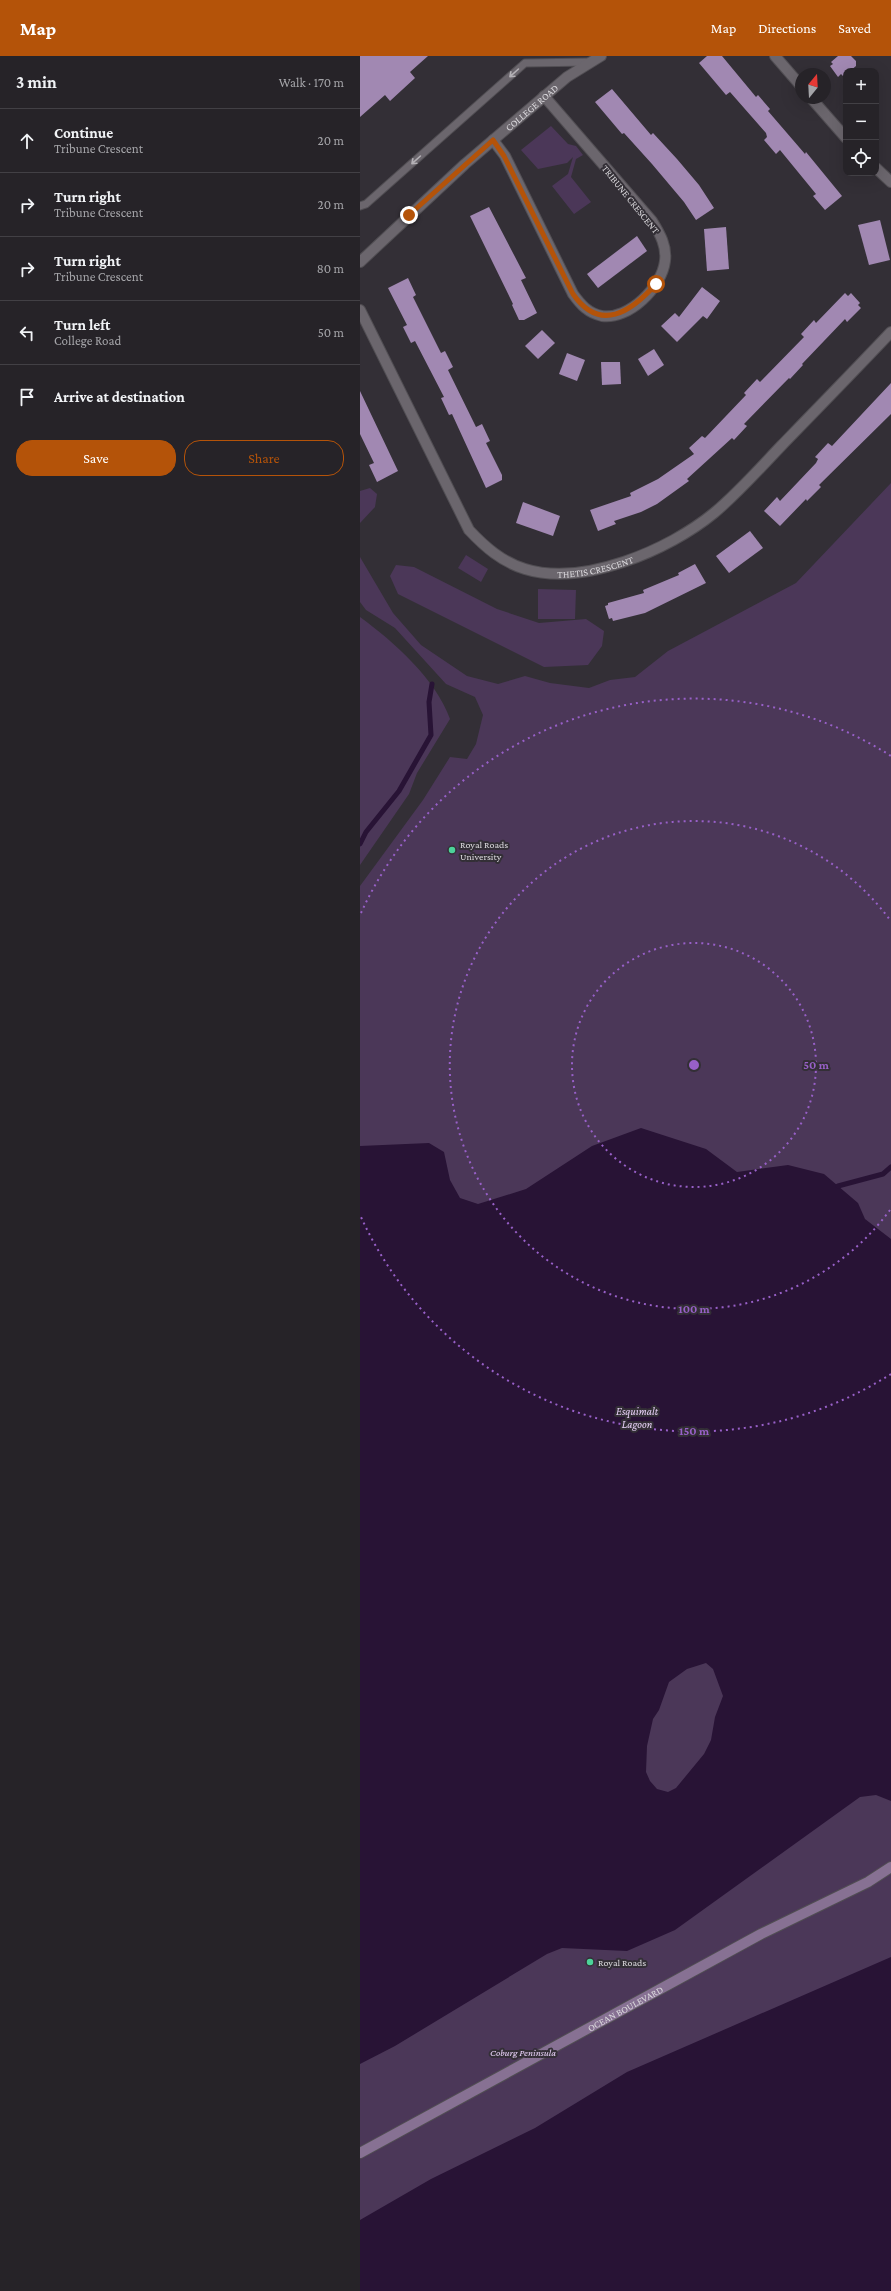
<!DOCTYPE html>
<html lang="en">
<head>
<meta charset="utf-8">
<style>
	body { margin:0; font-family:"Crimson Pro",serif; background:#2e2b30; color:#f1f3f6 }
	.controls { position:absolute; right:12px; top:12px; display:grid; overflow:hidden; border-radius:8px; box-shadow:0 4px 16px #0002 }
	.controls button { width:36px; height:36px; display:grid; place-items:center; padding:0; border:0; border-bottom:1px solid #424045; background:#262328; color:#f1f3f6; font:20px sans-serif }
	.compass { position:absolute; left:435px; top:12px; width:36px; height:36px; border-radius:50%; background:#262328; box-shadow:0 4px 16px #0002; rotate:18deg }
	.stop { position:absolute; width:12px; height:12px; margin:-9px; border:3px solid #b45309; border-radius:50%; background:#fff }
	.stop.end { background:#b45309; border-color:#fff; box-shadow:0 1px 4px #0008 }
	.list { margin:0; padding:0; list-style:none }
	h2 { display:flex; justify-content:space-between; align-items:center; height:52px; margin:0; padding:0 16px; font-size:17px }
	h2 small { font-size:13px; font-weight:400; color:#a4a4a8 }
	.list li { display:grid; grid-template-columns:26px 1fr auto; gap:12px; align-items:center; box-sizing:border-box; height:64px; padding:0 16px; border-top:1px solid #424045 }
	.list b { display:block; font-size:15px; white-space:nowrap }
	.list p { margin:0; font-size:13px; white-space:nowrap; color:#a4a4a8 }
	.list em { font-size:13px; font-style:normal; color:#a4a4a8 }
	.actions { display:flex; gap:8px; padding:12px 16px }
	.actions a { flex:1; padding:9px 0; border:1px solid #b45309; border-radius:16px; text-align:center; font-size:14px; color:#b45309 }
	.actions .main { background:#b45309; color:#fff }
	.icon { flex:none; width:22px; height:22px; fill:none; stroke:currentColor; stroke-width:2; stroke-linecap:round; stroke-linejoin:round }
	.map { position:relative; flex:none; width:531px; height:2235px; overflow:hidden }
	header { display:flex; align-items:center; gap:24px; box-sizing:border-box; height:56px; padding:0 20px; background:#b45309; color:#fff }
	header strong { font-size:19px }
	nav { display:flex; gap:22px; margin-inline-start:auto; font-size:14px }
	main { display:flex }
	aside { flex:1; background:#262328 }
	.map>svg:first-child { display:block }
	.green { fill:#4b3758 }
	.water { fill:#281335; fill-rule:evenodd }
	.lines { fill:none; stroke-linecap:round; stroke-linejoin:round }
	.stream { stroke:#281335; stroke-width:5 }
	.building { fill:#a188b2 }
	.lane-casing { stroke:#514e53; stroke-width:9 }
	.street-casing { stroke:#514e53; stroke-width:12 }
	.secondary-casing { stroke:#514e53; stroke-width:12 }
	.lane { stroke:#6b666d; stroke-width:7 }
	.street { stroke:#6b666d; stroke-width:10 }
	.secondary { stroke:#877193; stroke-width:10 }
	.oneway { stroke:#b4b1b6 }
	.route { stroke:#b45309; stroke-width:5 }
	.ring { fill:none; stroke:#9860c8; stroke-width:2; stroke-dasharray:2 4 }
	.poi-dot { fill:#4cd39a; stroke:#332f36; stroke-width:1.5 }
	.labels { text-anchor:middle; stroke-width:4; stroke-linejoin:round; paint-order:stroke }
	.street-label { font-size:10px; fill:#dbd9dd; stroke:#332f36 }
	.poi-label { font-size:10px; fill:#dbd9dd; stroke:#332f36; text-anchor:start }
	.park-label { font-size:10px; font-style:italic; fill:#ebd3fb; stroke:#332f36 }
	.water-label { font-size:11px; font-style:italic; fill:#e9d2f9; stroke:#332f36 }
	.centre { fill:#9860c8; stroke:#332f36; stroke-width:2 }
	.ring-label { font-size:12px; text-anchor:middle; font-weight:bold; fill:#9860c8; stroke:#332f36; stroke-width:4; stroke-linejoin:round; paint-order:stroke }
</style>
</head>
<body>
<header>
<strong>Map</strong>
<nav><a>Map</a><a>Directions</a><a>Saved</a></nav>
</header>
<main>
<aside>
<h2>3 min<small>Walk · 170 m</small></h2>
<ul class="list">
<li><svg class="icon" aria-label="ahead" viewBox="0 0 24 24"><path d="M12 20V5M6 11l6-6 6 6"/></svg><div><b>Continue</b><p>Tribune Crescent</p></div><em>20 m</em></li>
<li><svg class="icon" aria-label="right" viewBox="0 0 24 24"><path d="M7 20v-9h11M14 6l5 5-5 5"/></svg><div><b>Turn right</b><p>Tribune Crescent</p></div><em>20 m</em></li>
<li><svg class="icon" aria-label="right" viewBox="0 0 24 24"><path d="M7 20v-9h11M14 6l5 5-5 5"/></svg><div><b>Turn right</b><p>Tribune Crescent</p></div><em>80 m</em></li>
<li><svg class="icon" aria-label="left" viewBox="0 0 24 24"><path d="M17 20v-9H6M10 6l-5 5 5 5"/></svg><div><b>Turn left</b><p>College Road</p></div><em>50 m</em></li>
<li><svg class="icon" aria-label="arrive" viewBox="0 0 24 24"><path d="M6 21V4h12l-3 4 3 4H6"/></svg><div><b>Arrive at destination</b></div></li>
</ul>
<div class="actions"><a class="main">Save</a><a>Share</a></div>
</aside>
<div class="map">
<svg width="531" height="2235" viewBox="0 0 531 2235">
	<rect width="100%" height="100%" fill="#332f36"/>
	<!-- green -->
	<g class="green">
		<path d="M 191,70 L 208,88 L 216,90 L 223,99 L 216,103 L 211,121 L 231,146 L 214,158 L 192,130 L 208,118 L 213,101 L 207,107 L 178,113 L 161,94 Z"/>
		<path d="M 531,427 L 531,2042 L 0,2235 L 0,830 L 63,744 L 90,701 L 107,703 L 116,688 L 123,659 L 115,641 L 86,628 L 35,572 L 6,554 L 0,546 L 0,501 L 33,557 L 61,589 L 107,620 L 138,628 L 165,620 L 190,627 L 229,632 L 250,624 L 275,621 L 308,595 L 436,527 Z"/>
		<path d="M 10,432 L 17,438 L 15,451 L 0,467 L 0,435 Z"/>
		<path d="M 106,499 L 128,513 L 121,526 L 98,512 Z"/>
		<path d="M 36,509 L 54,511 L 137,553 L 179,567 L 226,563 L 244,575 L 242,590 L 228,609 L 184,611 L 38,538 L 30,520 Z"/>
		<path d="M 178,533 L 216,534 L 215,563 L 178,563 Z"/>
		<path d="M 0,561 C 34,586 76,623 90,663 L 57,717 L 49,738 L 0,809 Z"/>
	</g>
	<!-- water -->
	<g class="water">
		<path d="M 281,1072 L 346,1093 L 377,1116 L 428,1109 L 464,1118 L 498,1147 L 505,1163 L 531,1183 L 531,1745 L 516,1739 L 500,1741 L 315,1874 L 267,1895 L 202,1892 L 187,1898 L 35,1990 L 0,2008 L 0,1090 L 69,1087 L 84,1096 L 90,1124 L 100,1142 L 118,1148 L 166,1133 L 232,1090 ZM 346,1607 L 353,1613 L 363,1640 L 355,1661 L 351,1684 L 344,1698 L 316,1732 L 308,1736 L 297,1733 L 290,1725 L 286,1716 L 287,1690 L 293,1663 L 299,1654 L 309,1626 L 327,1613 Z"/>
		<path d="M 531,1901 L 531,2235 L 0,2235 L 0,2164 L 71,2123 L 175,2072 L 267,2016 Z"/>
	</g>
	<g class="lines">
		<!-- stream -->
		<g class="stream">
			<path d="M 0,788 L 6,776 L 39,735 L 71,679 L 69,646 L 72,628"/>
			<path d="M 478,1130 L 523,1118 L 531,1111"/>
		</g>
	</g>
	<!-- building -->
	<g class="building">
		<path d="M 0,0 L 68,0 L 50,16 L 55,22 L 30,45 L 25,39 L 0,61 Z"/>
		<path d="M 347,0 L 362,0 L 396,41 L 398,39 L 410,53 L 408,55 L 445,98 L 446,96 L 482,140 L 465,154 L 453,140 L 456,138 L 420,94 L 416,98 L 404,84 L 407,81 L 406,77 L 370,36 L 366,39 L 339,7 Z"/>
		<path d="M 478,0 L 491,0 L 496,5 L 496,10 L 490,15 L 486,15 L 484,21 L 481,18 L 478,21 L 470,10 L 473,8 L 471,6 Z"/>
		<path d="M 252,33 L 291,79 L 293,77 L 317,103 L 339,129 L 354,152 L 336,164 L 324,146 L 292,108 L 264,77 L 262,78 L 235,46 Z"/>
		<path d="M 129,151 L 166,222 L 161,224 L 177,257 L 164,264 L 159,264 L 152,249 L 153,248 L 110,160 Z"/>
		<path d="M 520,164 L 530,204 L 509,209 L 498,169 Z"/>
		<path d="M 366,171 L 369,213 L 347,215 L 344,173 Z"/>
		<path d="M 277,180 L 287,195 L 238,232 L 227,218 Z"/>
		<path d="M 48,222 L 56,239 L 53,241 L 81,297 L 85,295 L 93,311 L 88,314 L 116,371 L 122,368 L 130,385 L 126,387 L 142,419 L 142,424 L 126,432 L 92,358 L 89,359 L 81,342 L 84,341 L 55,285 L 51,287 L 43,271 L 47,269 L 28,232 Z"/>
		<path d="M 342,231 L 360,245 L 347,263 L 343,260 L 317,286 L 301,270 L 315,257 L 319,261 Z"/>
		<path d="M 485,237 L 488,240 L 491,237 L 500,247 L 498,249 L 501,252 L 487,266 L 485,263 L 442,308 L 443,309 L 430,323 L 429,322 L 384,368 L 387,370 L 374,384 L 372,382 L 327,423 L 329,425 L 297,448 L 281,456 L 254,465 L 256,468 L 238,475 L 230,454 L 271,440 L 270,437 L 298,423 L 334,398 L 329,392 L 342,380 L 345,382 L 386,339 L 384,337 L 397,323 L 400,326 L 444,281 L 441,278 L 454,264 L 456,267 Z"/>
		<path d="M 182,274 L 195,287 L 178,303 L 165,290 Z"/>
		<path d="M 294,293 L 304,309 L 288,320 L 278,303 Z"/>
		<path d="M 207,297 L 225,304 L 217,325 L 199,318 Z"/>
		<path d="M 241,306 L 260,306 L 261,328 L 242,329 Z"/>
		<path d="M 531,327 L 531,358 L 459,429 L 461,431 L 447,445 L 446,443 L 420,470 L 404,455 L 417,441 L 420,445 L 456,407 L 458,403 L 455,401 L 468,387 L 472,390 Z"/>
		<path d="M 0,335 L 38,415 L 17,426 L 9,409 L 14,407 L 0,378 Z"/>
		<path d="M 163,446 L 200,460 L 193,480 L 156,467 Z"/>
		<path d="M 390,475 L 403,492 L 369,517 L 356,500 Z"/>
		<path d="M 335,508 L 346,527 L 285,557 L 253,565 L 252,562 L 249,563 L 245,550 L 248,549 L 248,547 L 284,537 L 283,534 L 319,519 L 318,517 Z"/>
	</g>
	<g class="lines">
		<!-- lane casing -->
		<g class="lane-casing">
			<path id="lane" d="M 0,150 L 6,148 L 165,7 L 230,6"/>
		</g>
		<!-- street casing -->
		<g class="street-casing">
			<g id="street">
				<path d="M 415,0 L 441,30"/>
				<path d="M 451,42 L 486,82"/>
				<path d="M 133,84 L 145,100 L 213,238 C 221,249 228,257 242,260 C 269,264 302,231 305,205 C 307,190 300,178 292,165 L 184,40"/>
				<path d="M 516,112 L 531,126"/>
				<path id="s1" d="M 0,206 L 105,108 L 207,21 L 241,0"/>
				<path id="s2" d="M 0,254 L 109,474 C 125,491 142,506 165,513 C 223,531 309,494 354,457 C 378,437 400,412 422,389 C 458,352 495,314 531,276"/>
			</g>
		</g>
		<!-- secondary casing -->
		<g class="secondary-casing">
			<g id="secondary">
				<path id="s3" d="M 0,2097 L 401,1878 L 508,1826 L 531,1811"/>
			</g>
		</g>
		<!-- lane -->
		<use href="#lane" class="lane"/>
		<!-- street -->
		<use href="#street" class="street"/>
		<!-- secondary -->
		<use href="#secondary" class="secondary"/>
	</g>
	<!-- one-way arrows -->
	<defs><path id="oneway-shaft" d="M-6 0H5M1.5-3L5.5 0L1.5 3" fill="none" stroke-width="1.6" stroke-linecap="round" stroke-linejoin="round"/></defs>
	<g class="oneway">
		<use href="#oneway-shaft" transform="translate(154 17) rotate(138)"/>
		<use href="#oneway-shaft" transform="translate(56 104) rotate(138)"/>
	</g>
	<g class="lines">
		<!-- route -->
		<path class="route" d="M 49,159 L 133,84 L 144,100 L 213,238 C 240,277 271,256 296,228"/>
	</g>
	<!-- distance rings -->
	<g class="ring">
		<circle cx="334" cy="1009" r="122"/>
		<path d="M530 1154A244 244 0 1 1 530 864"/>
		<path d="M531 1318A366 366 0 0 1 1 1161M1 857A366 366 0 0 1 531 700"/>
	</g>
	<!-- markers -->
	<g class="poi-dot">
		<circle cx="92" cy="794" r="4"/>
		<circle cx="230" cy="1906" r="4"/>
	</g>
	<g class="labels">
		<!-- street labels -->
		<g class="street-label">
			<text dy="4" stroke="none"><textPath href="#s1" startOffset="231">COLLEGE ROAD</textPath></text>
			<text transform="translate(271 143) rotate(51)" y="4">TRIBUNE CRESCENT</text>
			<text dy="4" stroke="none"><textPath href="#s2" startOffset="386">THETIS CRESCENT</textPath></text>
			<text dy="4" stroke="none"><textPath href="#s3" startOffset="302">OCEAN BOULEVARD</textPath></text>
		</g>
		<!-- poi labels -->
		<g class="poi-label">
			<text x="100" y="792">Royal Roads<tspan x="100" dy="12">University</tspan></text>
			<text x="238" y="1910">Royal Roads</text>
		</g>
		<!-- park labels -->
		<g class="park-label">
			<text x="163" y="2000">Coburg Peninsula</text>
		</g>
		<!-- water labels -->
		<g class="water-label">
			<text x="277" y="1359">Esquimalt<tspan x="277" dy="13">Lagoon</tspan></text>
		</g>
	</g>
	<circle cx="334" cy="1009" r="6" class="centre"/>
	<g class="ring-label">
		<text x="456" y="1013">50 m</text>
		<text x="334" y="1257">100 m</text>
		<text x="334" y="1379">150 m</text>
	</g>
</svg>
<div class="controls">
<button>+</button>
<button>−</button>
<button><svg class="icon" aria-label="locate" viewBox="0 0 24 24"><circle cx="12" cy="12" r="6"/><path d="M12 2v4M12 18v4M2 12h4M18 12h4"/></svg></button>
</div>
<svg class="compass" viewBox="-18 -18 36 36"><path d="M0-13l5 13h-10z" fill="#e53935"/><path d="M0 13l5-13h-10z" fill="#a4a4a8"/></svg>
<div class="stop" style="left:296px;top:228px"></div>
<div class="stop end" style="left:49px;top:159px"></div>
</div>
</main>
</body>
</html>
